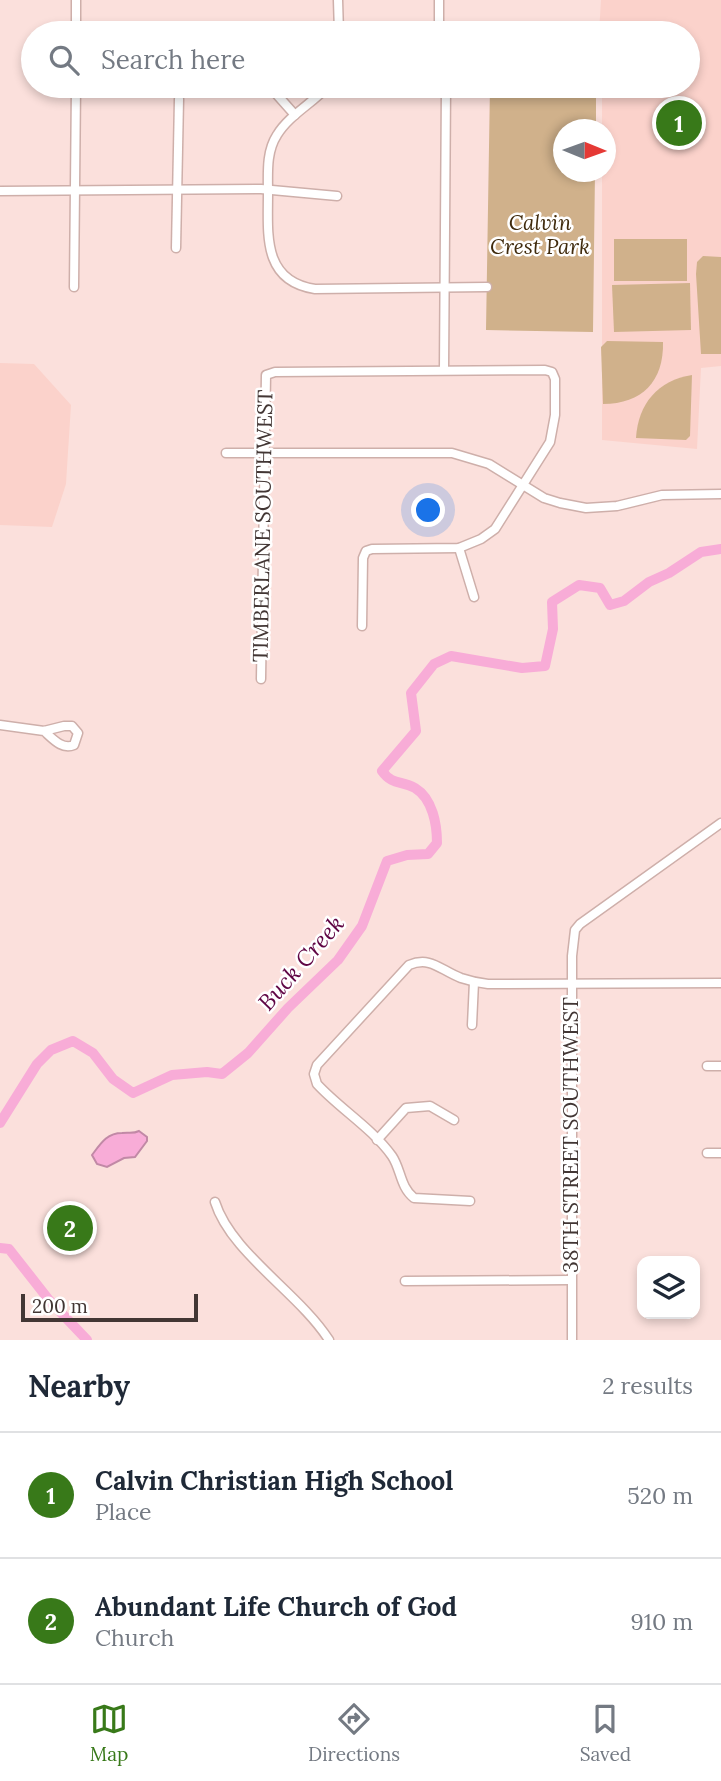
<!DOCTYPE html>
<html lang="en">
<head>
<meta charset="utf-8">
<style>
	body { margin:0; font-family:Lora,serif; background:#f6f6f7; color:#1f2937 }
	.controls { position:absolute; right:21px; bottom:21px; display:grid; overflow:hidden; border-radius:14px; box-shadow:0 4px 10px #0003 }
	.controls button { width:63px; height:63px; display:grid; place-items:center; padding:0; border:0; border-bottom:2px solid #e0e1e3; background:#fff; color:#1f2937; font:35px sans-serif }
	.compass { position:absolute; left:553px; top:119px; width:63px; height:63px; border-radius:50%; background:#fff; box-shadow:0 4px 10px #0003; rotate:91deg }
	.scale { position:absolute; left:21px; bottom:18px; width:177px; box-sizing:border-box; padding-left:7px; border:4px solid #423634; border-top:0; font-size:19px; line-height:24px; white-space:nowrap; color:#423634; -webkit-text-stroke:5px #fff; paint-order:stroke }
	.you { position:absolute; left:429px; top:511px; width:24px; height:24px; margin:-18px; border:5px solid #fff; border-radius:50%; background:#1a73e8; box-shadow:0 0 0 10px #1a73e833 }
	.badge { display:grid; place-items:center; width:46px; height:46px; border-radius:50%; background:#387919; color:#fff; font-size:23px; font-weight:700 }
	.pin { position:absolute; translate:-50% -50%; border:4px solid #fff; box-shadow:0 2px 7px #0006 }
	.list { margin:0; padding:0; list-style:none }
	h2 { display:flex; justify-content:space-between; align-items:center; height:91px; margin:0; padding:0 28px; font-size:30px }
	h2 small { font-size:23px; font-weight:400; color:#747a83 }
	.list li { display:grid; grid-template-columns:46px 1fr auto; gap:21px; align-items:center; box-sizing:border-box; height:126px; padding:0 28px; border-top:2px solid #e0e1e3 }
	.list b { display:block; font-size:26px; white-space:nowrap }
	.list p { margin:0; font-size:23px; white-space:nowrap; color:#747a83 }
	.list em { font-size:23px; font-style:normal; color:#747a83 }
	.icon { flex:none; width:38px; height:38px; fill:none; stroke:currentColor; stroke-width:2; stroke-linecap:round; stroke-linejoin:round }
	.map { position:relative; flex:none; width:721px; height:1340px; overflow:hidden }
	.search { position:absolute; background:#fff; box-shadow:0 4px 10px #0003; left:21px; right:21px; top:21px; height:77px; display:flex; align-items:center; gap:18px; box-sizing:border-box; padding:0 24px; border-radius:38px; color:#747a83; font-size:26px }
	.sheet { height:343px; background:#fff }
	nav { display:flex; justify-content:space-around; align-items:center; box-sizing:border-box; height:98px; border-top:2px solid #e0e1e3; background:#fff; font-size:19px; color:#747a83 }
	nav a { display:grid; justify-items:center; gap:4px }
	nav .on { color:#387919 }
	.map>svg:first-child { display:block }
	.built { fill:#fbd2cb }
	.green { fill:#d0b18b }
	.water { fill:#f8acd7; stroke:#c189a6; stroke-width:2 }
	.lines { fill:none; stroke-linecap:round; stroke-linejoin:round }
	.river { stroke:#f8acd7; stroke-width:10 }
	.minor-casing { stroke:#ceafaa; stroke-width:11 }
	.minor { stroke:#fff; stroke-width:8 }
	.labels { text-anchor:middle; stroke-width:5; stroke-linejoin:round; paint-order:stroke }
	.park-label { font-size:21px; font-style:italic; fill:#402b0d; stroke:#fff }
	.street-label { font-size:21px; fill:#423634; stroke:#fff }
	.water-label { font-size:23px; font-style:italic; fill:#5f0544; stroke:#fff }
</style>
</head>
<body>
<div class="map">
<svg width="721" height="1340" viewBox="0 0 721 1340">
	<rect width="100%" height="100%" fill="#fbe0dc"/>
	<!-- built -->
	<g class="built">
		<path d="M 601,0 L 721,0 L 721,366 L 701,368 L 697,449 L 602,440 L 602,172 L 606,172 L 606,130 L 602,129 L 602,86 L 688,86 L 688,33 L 599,33 Z"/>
		<path d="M 0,363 L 34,364 L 71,405 L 66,484 L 52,527 L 0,525 Z"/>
	</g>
	<!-- green -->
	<g class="green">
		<path d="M 490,86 L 596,86 L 596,129 L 564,130 L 564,172 L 595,172 L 593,332 L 486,330 Z"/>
		<rect x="614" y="239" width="73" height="42"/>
		<path d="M 703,256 L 721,257 L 721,354 L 701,354 L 696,274 L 697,262 Z"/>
		<path d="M 690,283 L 691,330 L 614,332 L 612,285 Z"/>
		<path d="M 607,341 L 663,342 C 664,381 642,404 603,404 L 601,347 Z"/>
		<path d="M 692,375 L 690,436 L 686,440 L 636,438 C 638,404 658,380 692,375 Z"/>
	</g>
	<!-- water -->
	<path class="water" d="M 139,1131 L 147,1137 L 147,1141 L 135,1157 L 124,1158 L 107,1167 L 97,1164 L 92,1155 C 101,1143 107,1133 122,1133 C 129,1132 133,1134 139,1131 Z"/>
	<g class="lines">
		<!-- river -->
		<g class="river">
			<path d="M 0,1123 L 37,1064 L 51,1050 L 73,1041 L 93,1053 L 113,1079 L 133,1093 L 172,1075 L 207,1072 L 222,1074 L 248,1053 L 288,1008 L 338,960 L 362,926 L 387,861 L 407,855 L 428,854 L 437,843 C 437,825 433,799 415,788 C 401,780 393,786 382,771 L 416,731 L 411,693 L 434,664 L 451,656 L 522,668 L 545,666 L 553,629 L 552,602 L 579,585 L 600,588 L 610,605 L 624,601 L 649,582 L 669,573 L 701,552 L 721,549"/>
			<path d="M 0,1248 L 9,1249 L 49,1300 L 87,1340"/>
		</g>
		<!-- minor casing -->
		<g class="minor-casing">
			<g id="minor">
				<path d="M 338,0 L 339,33"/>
				<path d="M 76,33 L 76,0"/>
				<path d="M 439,33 L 439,0"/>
				<path d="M 328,86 C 313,103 289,115 277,135 C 266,152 268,173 268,193 C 268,234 262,281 315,289 L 487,287"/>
				<path d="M 271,88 L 295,115"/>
				<path d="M 0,191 L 261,189 L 337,196"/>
				<path d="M 176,248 L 179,99"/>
				<path d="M 74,287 L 76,86"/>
				<path d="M 444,370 L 446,86"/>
				<path d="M 226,453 L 452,453 L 489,464 L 544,498 L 560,503 L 586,508 L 617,506 L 662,495 L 721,494"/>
				<path d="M 459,548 L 474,597"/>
				<path d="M 261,679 L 266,375 L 275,372 L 545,370 L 552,372 L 555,379 L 555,415 L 550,442 L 495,529 L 481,539 L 459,548 L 372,549 L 366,551 L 363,558 L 362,626"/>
				<path d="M 0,725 L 44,731 L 64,726 L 72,726 L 78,733 L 74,745 C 62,750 53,739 44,731"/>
				<path d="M 472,1025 L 474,982"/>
				<path d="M 707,1066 L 721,1066"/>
				<path d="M 377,1140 L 406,1108 L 430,1106 L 454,1120"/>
				<path d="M 707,1153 L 721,1153"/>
				<path d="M 470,1201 L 414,1198 C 400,1187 401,1169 392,1156 C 372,1128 340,1109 317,1084 L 314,1074 L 317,1065 L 409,965 C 431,956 440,970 461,978 C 470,981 479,983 488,984 L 721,983"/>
				<path d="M 215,1202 C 231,1253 299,1293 329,1340"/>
				<path d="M 405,1281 L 570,1280"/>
				<path d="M 572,1340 L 572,956 L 575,930 L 580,924 L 721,823"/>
			</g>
		</g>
		<!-- minor -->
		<use href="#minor" class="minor"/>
	</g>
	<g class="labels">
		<!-- park labels -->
		<g class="park-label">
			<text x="540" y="230">Calvin<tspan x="540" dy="24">Crest Park</tspan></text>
		</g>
		<!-- street labels -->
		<g class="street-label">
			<text transform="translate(263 526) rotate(-89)" y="7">TIMBERLANE SOUTHWEST</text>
			<text transform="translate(571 1135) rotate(-90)" y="7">38TH STREET SOUTHWEST</text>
		</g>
		<!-- water labels -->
		<g class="water-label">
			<text transform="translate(301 963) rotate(-49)" y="8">Buck Creek</text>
		</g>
	</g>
</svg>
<div class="controls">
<button><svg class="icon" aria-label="layers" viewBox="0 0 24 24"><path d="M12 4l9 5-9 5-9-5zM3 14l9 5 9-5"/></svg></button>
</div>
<svg class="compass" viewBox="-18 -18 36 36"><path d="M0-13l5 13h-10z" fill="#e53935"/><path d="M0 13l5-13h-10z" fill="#747a83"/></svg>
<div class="scale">200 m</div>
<div class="you"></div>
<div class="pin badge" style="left:679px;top:123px">1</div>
<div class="pin badge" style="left:70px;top:1228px">2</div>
<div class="search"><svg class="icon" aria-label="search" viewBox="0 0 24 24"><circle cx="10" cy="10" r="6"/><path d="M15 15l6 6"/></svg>Search here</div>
</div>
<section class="sheet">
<h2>Nearby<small>2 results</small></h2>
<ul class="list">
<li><span class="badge">1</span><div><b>Calvin Christian High School</b><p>Place</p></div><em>520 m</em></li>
<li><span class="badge">2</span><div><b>Abundant Life Church of God</b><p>Church</p></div><em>910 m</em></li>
</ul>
</section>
<nav>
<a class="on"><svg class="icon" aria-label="map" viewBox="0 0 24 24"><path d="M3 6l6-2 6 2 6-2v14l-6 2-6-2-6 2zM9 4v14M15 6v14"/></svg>Map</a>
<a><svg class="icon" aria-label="directions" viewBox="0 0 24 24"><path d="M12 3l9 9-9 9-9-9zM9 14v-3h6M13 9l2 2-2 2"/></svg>Directions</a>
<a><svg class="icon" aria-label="saved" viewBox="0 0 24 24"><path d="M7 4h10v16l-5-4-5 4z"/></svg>Saved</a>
</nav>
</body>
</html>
